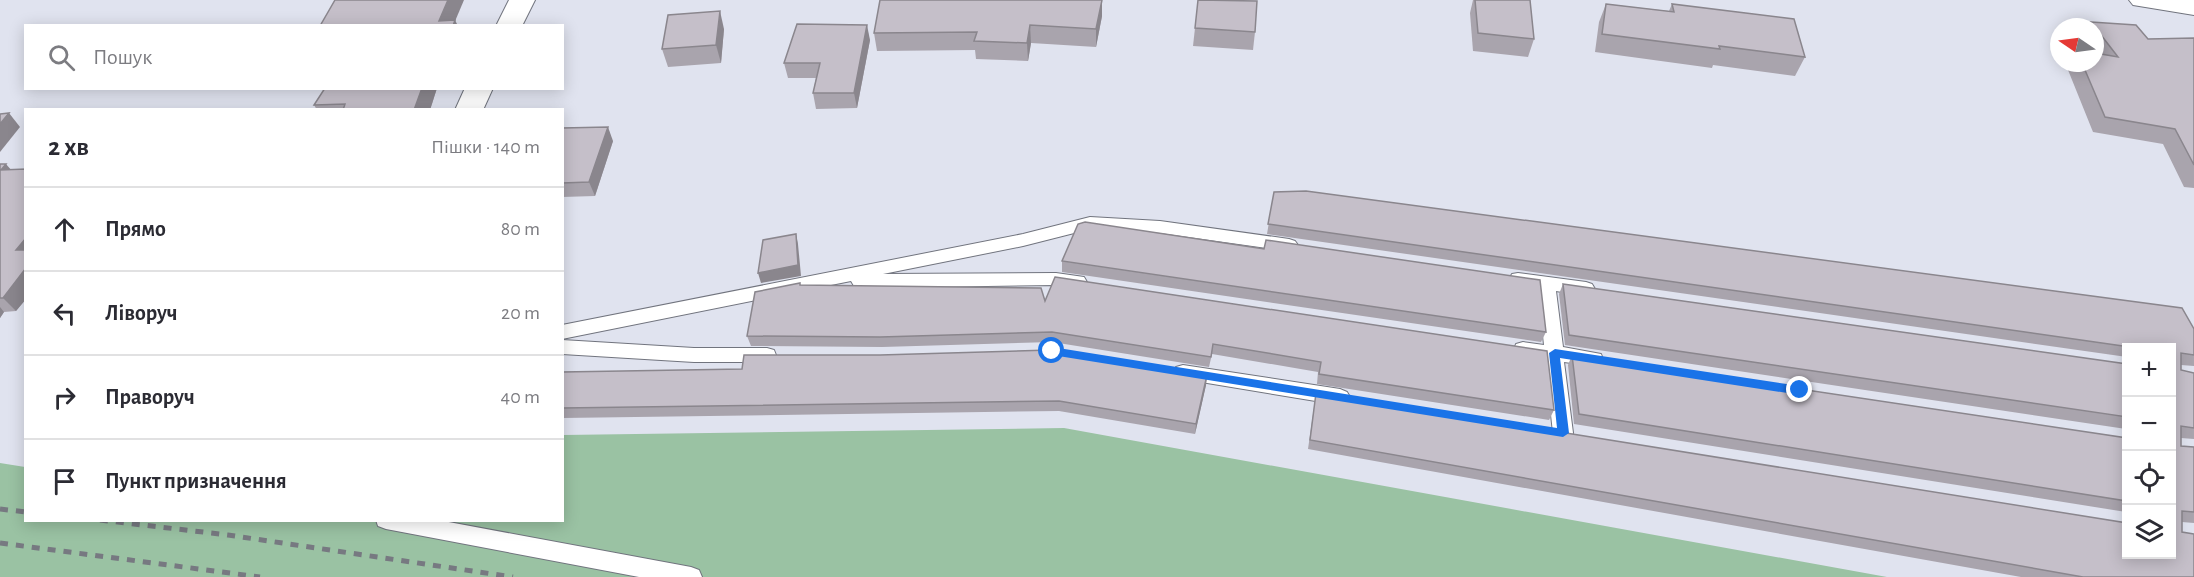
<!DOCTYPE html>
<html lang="uk">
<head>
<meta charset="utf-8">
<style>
	body { margin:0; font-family:"Alegreya Sans",sans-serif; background:#f2f2f3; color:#2b2b33 }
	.controls { position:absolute; right:18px; bottom:18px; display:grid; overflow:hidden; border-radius:0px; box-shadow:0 3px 15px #0003 }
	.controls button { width:54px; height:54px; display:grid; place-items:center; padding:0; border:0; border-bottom:2px solid #e1e1e2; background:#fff; color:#2b2b33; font:30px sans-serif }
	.compass { position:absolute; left:2050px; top:18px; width:54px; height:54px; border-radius:50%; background:#fff; box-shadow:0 3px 15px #0003; rotate:283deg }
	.stop { position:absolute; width:18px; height:18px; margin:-14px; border:4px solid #1a73e8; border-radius:50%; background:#fff }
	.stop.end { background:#1a73e8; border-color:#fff; box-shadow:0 2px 6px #0008 }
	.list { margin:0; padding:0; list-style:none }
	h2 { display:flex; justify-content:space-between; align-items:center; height:78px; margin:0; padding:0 24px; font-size:26px }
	h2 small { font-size:20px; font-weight:400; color:#7c7c81 }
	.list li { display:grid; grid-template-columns:39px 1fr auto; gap:18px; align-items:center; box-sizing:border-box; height:84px; padding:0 24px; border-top:2px solid #e1e1e2 }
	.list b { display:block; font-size:22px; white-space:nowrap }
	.list em { font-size:20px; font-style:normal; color:#7c7c81 }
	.icon { flex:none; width:33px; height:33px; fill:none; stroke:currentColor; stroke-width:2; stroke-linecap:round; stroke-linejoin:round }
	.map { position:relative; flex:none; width:2194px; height:577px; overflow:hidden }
	.search { position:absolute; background:#fff; box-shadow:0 3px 15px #0003; left:24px; top:24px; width:540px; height:66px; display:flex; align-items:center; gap:15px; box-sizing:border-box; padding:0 21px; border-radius:0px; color:#7c7c81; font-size:22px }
	.panel { position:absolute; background:#fff; box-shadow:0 3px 15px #0003; left:24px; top:108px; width:540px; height:414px; border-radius:0px }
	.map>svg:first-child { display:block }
	.green { fill:#9ac2a3 }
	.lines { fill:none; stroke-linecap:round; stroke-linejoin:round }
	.service-casing { stroke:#71747e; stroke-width:2 }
	.minor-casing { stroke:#71747e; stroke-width:2 }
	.service { fill:#fff; fill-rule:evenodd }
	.minor { fill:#fff; fill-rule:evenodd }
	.rail { stroke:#777981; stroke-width:5; stroke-dasharray:8 8; stroke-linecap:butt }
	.wall { fill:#a9a4ad }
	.shaded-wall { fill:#8a868d }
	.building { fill:#c5bfc9; stroke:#8a868d; stroke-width:1.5 }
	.route { fill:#1a73e8 }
</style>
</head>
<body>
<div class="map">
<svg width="2194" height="577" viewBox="0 0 2194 577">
	<rect width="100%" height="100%" fill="#e0e3ef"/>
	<!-- green -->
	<path class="green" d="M 1064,428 L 1887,577 L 0,577 L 0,463 L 25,467 L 26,520 L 562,520 L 563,435 Z"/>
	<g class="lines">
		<!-- service casing -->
		<g class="service-casing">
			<g id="service">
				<path d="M 1090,217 L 1160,221 L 1289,239 L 1295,241 L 1298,245 L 1295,249 L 1289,251 L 1160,233 L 1090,229 L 1023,246 L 883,274 L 1056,273 L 1084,277 L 1087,282 L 1084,287 L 1078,289 L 1056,285 L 860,288 L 854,286 L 851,281 L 562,339 L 562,325 L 1023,234 Z"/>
				<path d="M 1518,273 L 1586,282 L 1592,284 L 1595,289 L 1592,294 L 1586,296 L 1556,291 L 1563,347 L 1601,354 L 1603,359 L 1601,364 L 1594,366 L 1564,362 L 1573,433 L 1570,439 L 1563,441 L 1556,439 L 1553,433 L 1545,359 L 1516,354 L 1514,349 L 1516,344 L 1523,342 L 1544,345 L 1538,288 L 1512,284 L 1509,279 L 1512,274 Z"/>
				<path d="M 562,340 L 694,348 L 767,348 L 774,350 L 776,355 L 774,360 L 767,362 L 694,362 L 562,354 Z"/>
				<path d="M 1183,365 L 1340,389 L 1347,392 L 1350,397 L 1347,402 L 1340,405 L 1183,379 L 1176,377 L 1173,372 L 1176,367 Z"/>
				<path d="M 376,520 L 438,520 L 691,567 L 699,570 L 702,577 L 639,577 L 386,529 L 378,526 Z"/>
			</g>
		</g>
		<!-- minor casing -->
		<g class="minor-casing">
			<g id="minor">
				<path d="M 509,0 L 535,0 L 522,26 L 496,26 Z"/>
				<path d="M 2129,0 L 2194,0 L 2194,15 L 2133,5 Z"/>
				<path d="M 465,88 L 493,88 L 483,110 L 455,110 Z"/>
			</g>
		</g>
		<!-- service -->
		<use href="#service" class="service"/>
		<!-- minor -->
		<use href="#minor" class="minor"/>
		<!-- rail -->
		<g class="rail">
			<path d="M 0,509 L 26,512"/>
			<path d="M 100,520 L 228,535 L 513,577"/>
			<path d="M 0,543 L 260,577"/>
		</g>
	</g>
	<!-- wall -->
	<g class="wall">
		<path d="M 1102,0 L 1102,16 L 1096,47 L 1031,43 L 1028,61 L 976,59 L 975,50 L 877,51 L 874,33 Z"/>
		<path d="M 1473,0 L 1530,0 L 1534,39 L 1528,57 L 1473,51 L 1470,13 Z"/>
		<path d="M 1606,4 L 1669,11 L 1672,4 L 1805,57 L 1795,76 L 1713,65 L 1712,68 L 1595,52 L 1599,22 Z"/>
		<path d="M 2091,22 L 2148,39 L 2194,38 L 2194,188 L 2184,187 L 2163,144 L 2093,132 L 2066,65 L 2068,63 L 2095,63 L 2095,27 L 2087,27 Z"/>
		<path d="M 1195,28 L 1255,32 L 1253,50 L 1193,46 Z"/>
		<path d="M 724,29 L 721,63 L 668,67 L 662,49 Z"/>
		<path d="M 870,40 L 857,108 L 816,109 L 813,93 L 816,78 L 788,78 L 784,63 Z"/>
		<path d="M 437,88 L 430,110 L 317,110 L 314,105 Z"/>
		<path d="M 562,128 L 613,141 L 595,196 L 562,197 Z"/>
		<path d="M 0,164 L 10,169 L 26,169 L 26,299 L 16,311 L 4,312 L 0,318 Z"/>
		<path d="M 1274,192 L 2194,329 L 2194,366 L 2181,365 L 2181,370 L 2194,373 L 2194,439 L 2181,438 L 2181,446 L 2194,447 L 2194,523 L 2182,522 L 2182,532 L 2194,577 L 2021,577 L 1308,449 L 1316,393 L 2172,555 L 2172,348 L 2127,348 L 2127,357 L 1267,234 Z"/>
		<path d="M 1062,261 L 1546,332 L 1541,342 L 1062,272 Z"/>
		<path d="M 1563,284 L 2127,364 L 2127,430 L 2126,429 L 1565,345 L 1559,294 Z"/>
		<path d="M 800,285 L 1045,301 L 1554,410 L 1549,420 L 1317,384 L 1318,372 L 1212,354 L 1209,367 L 1052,342 L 882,347 L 751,346 L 747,336 Z"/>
		<path d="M 1572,355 L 2127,438 L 2127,513 L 2126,512 L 1574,424 L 1568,365 Z"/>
		<path d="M 562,372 L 1206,385 L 1195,434 L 1059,411 L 562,418 Z"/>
	</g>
	<!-- shaded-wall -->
	<g class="shaded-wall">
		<path d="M 448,0 L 464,0 L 453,26 L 439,21 Z"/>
		<path d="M 1102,0 L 1102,16 L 1096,47 L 1096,29 Z"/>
		<path d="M 720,11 L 724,29 L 721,63 L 716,45 Z"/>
		<path d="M 455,20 L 458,26 L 453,26 Z"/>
		<path d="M 867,25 L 870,40 L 857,108 L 854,93 Z"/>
		<path d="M 1030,25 L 1031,43 L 1028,61 L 1027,43 Z"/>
		<path d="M 422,88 L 437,88 L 430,110 L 414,110 Z"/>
		<path d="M 9,113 L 20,127 L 0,152 L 0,124 Z"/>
		<path d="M 608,127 L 613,141 L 595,196 L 589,182 Z"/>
		<path d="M 6,164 L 18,178 L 1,170 Z"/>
		<path d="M 796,234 L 798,244 L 801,276 L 761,283 L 758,273 Z"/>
		<path d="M 26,238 L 26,261 L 16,250 Z"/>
		<path d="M 26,268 L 26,299 L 16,311 L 3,298 Z"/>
		<path d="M 0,307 L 4,312 L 0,318 Z"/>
		<path d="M 1207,375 L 1206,385 L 1195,434 L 1196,424 Z"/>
	</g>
	<!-- building -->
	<g class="building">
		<path d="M 335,0 L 448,0 L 439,21 L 455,20 L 453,26 L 320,26 Z"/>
		<path d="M 880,0 L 1102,0 L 1096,29 L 1030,25 L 1027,43 L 974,41 L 977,32 L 874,33 Z"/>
		<path d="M 1198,0 L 1257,1 L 1255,32 L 1195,28 Z"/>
		<path d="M 1475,0 L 1530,0 L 1534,39 L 1478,33 Z"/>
		<path d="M 1606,4 L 1674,12 L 1672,4 L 1794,19 L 1805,57 L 1719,46 L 1720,49 L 1602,34 Z"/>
		<path d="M 720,11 L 716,45 L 662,49 L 668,15 Z"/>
		<path d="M 2091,22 L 2136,25 L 2148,39 L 2194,38 L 2194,165 L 2175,129 L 2105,117 L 2082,63 L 2095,63 L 2095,53 L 2118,57 Z"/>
		<path d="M 797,24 L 867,25 L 854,93 L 813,93 L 820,63 L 784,63 Z"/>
		<path d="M 325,88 L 422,88 L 414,110 L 343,110 L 345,104 L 314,105 Z"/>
		<path d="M 9,113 L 0,124 L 0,114 Z"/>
		<path d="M 608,127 L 589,182 L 562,183 L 562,128 Z"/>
		<path d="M 0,164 L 6,164 L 1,170 L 26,169 L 26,238 L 16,250 L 26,250 L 26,268 L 3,298 L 0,298 Z"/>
		<path d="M 1306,191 L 2182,308 L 2194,329 L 2194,355 L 2181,353 L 2181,370 L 2194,373 L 2194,428 L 2181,426 L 2181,446 L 2194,447 L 2194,512 L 2182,511 L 2182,532 L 2194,534 L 2194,577 L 2083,577 L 1310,440 L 1316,393 L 2127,523 L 2127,555 L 2172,555 L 2172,348 L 2137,348 L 1268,224 L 1274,192 Z"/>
		<path d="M 1085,222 L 1264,249 L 1266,240 L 1540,280 L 1546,332 L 1062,261 L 1078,224 Z"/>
		<path d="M 796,234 L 798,265 L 758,273 L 763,240 Z"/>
		<path d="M 1055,277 L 1547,351 L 1554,410 L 1319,374 L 1321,362 L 1213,344 L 1211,357 L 1052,332 L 880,337 L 747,336 L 755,292 L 800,283 L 800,285 L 1041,288 L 1045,301 Z"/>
		<path d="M 1563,284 L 2127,364 L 2127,417 L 1569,335 Z"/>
		<path d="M 1051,350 L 1207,375 L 1196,424 L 1059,401 L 562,408 L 562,372 L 742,369 L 744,355 L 880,355 Z"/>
		<path d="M 1572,355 L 2127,438 L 2127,501 L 1579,414 Z"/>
	</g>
	<!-- route -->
	<path class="route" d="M 1052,347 L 1557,428 L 1549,353 L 1555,349 L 1800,386 L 1805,390 L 1800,395 L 1560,358 L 1569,433 L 1563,437 L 1052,355 L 1047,351 Z"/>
</svg>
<div class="controls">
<button>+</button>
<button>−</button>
<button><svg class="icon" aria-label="locate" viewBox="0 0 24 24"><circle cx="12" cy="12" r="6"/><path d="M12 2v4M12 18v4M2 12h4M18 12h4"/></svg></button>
<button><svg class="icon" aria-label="layers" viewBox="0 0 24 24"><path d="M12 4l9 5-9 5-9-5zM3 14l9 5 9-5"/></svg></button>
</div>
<svg class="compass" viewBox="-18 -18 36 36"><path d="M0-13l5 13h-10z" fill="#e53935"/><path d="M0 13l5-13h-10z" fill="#7c7c81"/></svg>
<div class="stop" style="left:1052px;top:351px"></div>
<div class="stop end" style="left:1800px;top:390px"></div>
<div class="search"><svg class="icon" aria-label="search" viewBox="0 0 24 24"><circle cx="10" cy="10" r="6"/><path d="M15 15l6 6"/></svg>Пошук</div>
<section class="panel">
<h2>2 хв<small>Пішки · 140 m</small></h2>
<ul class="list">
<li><svg class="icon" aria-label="ahead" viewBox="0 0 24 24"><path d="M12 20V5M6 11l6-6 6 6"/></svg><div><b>Прямо</b></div><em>80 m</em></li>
<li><svg class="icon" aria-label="left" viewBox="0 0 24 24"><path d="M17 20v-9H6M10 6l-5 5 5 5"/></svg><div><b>Ліворуч</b></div><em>20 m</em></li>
<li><svg class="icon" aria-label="right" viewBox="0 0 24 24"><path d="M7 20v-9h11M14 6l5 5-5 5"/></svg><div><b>Праворуч</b></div><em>40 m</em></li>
<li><svg class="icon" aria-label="arrive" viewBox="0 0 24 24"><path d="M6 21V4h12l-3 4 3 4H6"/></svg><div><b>Пункт призначення</b></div></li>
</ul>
</section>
</div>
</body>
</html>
